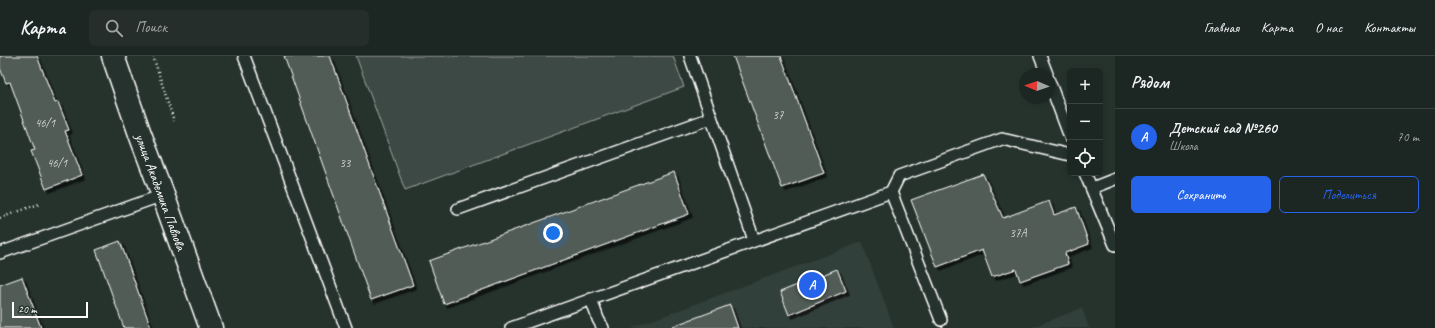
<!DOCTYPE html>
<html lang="ru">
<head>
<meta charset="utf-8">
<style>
	body { margin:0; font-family:Caveat,sans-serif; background:#252e2a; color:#f1f3f6 }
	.controls { position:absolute; right:12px; top:12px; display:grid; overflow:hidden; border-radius:6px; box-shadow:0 2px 6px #0003 }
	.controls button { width:36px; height:36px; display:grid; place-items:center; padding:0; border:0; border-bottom:1px solid #3a4340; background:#1c2622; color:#f1f3f6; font:20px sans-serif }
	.compass { position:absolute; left:1019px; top:12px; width:36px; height:36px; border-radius:50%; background:#1c2622; box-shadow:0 2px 6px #0003; rotate:272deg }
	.scale { position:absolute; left:12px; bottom:10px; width:76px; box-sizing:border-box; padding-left:4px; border:2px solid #fff; border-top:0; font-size:11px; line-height:14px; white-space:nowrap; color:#fff; -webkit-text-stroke:3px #26332d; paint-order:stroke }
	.you { position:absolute; left:553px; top:177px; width:14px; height:14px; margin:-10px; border:3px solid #fff; border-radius:50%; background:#1a73e8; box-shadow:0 0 0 6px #1a73e833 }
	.badge { display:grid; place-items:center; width:26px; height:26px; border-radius:50%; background:#2563eb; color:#fff; font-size:13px; font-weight:700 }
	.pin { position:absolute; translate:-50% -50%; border:2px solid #fff; box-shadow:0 1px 4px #0006 }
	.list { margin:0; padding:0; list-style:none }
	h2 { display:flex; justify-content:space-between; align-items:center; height:52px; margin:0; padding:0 16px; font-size:17px }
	h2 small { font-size:13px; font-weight:400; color:#a0a5a5 }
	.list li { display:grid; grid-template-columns:26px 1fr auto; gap:12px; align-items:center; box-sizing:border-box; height:56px; padding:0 16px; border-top:1px solid #3a4340 }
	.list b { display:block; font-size:15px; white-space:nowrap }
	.list p { margin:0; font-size:13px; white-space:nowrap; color:#a0a5a5 }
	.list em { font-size:13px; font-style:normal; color:#a0a5a5 }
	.actions { display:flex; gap:8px; padding:12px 16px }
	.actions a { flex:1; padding:9px 0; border:1px solid #2563eb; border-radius:6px; text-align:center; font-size:14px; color:#2563eb }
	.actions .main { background:#2563eb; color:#fff }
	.icon { flex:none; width:22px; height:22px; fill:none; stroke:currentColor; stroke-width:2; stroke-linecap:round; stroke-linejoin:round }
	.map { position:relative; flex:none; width:1115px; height:272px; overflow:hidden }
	header { display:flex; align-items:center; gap:24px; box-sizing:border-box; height:56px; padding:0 20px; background:#1c2622; border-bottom:1px solid #3a4340 }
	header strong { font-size:19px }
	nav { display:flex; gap:22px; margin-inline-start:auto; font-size:14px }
	.search { width:280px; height:36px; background:#252e2a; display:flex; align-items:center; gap:10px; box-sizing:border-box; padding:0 14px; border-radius:6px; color:#a0a5a5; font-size:15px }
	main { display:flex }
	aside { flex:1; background:#1c2622 }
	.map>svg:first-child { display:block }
	.built { fill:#333f3a }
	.green { fill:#3e4944; stroke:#9ea4a2 }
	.building { fill:#515c57; stroke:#fff; filter:url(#shadow) }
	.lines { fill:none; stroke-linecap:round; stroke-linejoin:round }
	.service-casing { stroke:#fff; stroke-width:14 }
	.secondary-casing { stroke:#fff; stroke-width:25 }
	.path { stroke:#fff; stroke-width:2.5; stroke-dasharray:1 3; stroke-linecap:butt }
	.service { stroke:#26332d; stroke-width:11 }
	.secondary { stroke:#26332d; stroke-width:22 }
	.labels { text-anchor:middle; stroke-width:3; stroke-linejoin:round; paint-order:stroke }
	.number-label { font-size:12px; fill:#d4d6d5 }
	.street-label { font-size:14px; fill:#fff; stroke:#26332d }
</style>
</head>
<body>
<header>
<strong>Карта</strong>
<div class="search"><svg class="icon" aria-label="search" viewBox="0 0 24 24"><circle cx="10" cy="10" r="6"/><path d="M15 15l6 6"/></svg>Поиск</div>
<nav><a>Главная</a><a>Карта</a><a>О нас</a><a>Контакты</a></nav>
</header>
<main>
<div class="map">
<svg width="1115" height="272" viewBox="0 0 1115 272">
	<defs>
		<filter id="shadow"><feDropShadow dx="3.5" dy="3.5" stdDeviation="0" flood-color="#0009"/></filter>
	</defs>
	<rect width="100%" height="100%" fill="#26332d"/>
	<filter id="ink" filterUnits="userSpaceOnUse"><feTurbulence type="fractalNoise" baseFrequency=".025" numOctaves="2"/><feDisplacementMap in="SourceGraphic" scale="8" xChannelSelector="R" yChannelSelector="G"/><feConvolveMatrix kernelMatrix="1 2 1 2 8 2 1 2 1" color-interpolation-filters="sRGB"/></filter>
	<g filter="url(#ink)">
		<!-- built -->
		<g class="built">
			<path d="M 862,186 L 894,272 L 631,272 Z"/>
			<path d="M 1082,252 L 1089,272 L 1030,272 Z"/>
		</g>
		<!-- green -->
		<path class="green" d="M 356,0 L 673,0 L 684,31 L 405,134 Z"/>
		<!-- building -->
		<g class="building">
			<path d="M 0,0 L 37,0 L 55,47 L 58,46 L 69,74 L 65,75 L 82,119 L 46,133 L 31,95 L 35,94 L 10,26 L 6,27 L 0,12 Z"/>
			<path d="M 284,0 L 330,0 L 413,229 L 371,244 Z"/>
			<path d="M 733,0 L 781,0 L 824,117 L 782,132 Z"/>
			<path d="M 674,116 L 689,158 L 444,248 L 429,205 Z"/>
			<path d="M 983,118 L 1003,162 L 1049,145 L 1054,159 L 1076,151 L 1089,188 L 1065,197 L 1068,208 L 1020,225 L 1016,213 L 992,221 L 982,194 L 937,211 L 911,144 Z"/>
			<path d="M 120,185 L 151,272 L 124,272 L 96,194 Z"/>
			<path d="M 837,213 L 846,235 L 789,259 L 780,236 Z"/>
			<path d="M 22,221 L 41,272 L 0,272 L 0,229 Z"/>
			<path d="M 730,249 L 738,272 L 673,272 L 673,270 Z"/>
		</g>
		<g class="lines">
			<!-- service casing -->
			<g class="service-casing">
				<g id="service">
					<path d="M 244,0 L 346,272"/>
					<path d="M 690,0 L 754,184"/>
					<path d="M 1040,0 L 1047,18"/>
					<path d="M 1049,25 L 1070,81"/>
					<path d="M 1085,117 L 1115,189"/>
					<path d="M 1092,132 L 1115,123"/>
					<path d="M 891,136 L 941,264"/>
					<path d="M 458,153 L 711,62"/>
					<path d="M 0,197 L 163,139"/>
					<path d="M 591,243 L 598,263 L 603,272"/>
					<path d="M 511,272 L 891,136 L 899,120 L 1002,83 L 1070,99"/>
				</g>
			</g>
			<!-- secondary casing -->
			<g class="secondary-casing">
				<path id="secondary" d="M 113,0 L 140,78 L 163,139 L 211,272"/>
			</g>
			<!-- path -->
			<g class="path">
				<path d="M 153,0 L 174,65"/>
				<path d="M 0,162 L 39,148"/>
			</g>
			<!-- service -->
			<use href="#service" class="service"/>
			<!-- secondary -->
			<use href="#secondary" class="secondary"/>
		</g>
	</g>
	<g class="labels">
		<!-- number labels -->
		<g class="number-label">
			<text x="778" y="63">37</text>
			<text x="45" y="71">46/1</text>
			<text x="57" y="111">46/1</text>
			<text x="345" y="111">33</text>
			<text x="1018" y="181">37А</text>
		</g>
		<!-- street labels -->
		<g class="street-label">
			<text transform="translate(161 136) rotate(70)" y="5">улица Академика Павлова</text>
		</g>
	</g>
</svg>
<div class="controls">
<button>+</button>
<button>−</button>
<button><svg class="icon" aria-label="locate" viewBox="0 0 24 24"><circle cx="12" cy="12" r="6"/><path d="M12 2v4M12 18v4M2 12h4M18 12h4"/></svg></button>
</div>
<svg class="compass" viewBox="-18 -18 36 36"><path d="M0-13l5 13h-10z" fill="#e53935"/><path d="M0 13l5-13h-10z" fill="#a0a5a5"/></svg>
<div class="scale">20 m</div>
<div class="you"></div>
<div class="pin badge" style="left:812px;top:229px">A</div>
</div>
<aside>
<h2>Рядом<small></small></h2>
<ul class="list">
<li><span class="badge">A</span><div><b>Детский сад №260</b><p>Школа</p></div><em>70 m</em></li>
</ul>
<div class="actions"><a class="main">Сохранить</a><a>Поделиться</a></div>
</aside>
</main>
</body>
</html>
